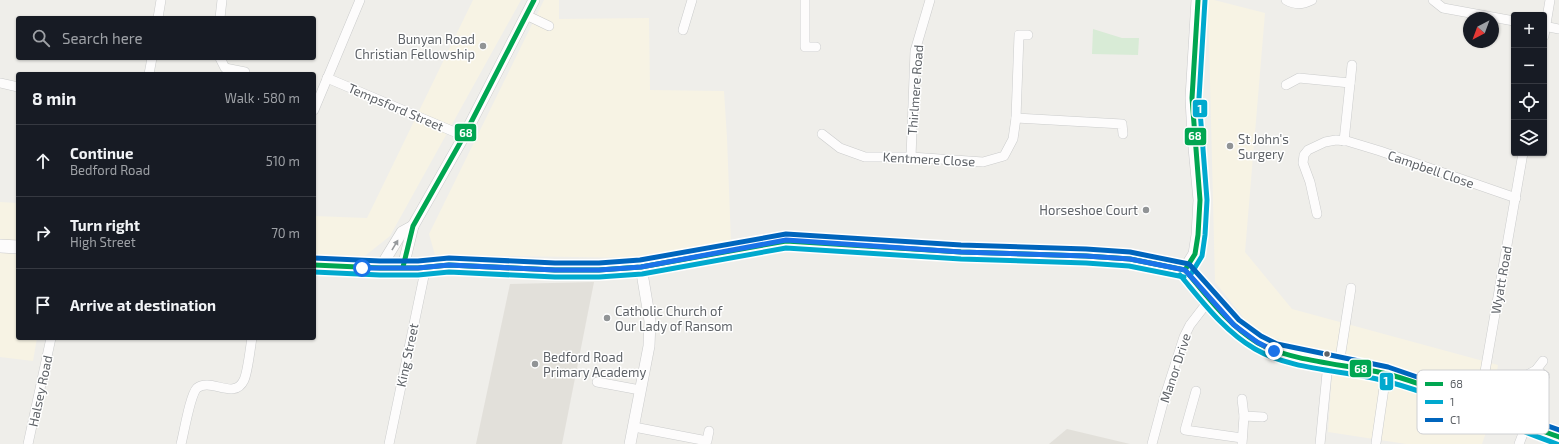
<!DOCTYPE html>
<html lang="en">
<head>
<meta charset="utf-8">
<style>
	body { margin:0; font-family:"Exo 2",sans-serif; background:#242831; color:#f1f3f6 }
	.controls { position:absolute; right:12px; top:12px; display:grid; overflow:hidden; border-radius:4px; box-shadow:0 1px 3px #0004 }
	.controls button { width:36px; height:36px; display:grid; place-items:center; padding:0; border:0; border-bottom:1px solid #363941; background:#171b24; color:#f1f3f6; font:20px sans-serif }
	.compass { position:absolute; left:1463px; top:12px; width:36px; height:36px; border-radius:50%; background:#171b24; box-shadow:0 1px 3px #0004; rotate:221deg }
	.stop { position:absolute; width:12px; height:12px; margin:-9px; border:3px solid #1a73e8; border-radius:50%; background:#fff }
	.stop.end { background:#1a73e8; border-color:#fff; box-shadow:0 1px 4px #0008 }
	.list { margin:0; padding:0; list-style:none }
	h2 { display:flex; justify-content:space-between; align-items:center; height:52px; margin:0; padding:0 16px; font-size:17px }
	h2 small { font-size:13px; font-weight:400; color:#9ea1a6 }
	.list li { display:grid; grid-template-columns:26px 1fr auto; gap:12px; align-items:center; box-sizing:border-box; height:72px; padding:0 16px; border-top:1px solid #363941 }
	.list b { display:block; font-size:15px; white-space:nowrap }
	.list p { margin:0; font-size:13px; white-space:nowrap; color:#9ea1a6 }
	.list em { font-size:13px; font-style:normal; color:#9ea1a6 }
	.icon { flex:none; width:22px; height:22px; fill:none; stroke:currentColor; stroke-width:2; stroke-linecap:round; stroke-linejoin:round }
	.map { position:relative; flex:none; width:1559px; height:444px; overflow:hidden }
	.search { position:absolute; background:#171b24; box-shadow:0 1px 3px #0004; left:16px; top:16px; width:300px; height:44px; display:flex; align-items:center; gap:10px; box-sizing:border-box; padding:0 14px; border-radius:4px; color:#9ea1a6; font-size:15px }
	.panel { position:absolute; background:#171b24; box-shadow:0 1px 3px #0004; left:16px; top:72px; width:300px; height:268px; border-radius:4px }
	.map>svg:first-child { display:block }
	.commercial { fill:#f7f3e4 }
	.education { fill:#e2e0da }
	.green { fill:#d8ebd6 }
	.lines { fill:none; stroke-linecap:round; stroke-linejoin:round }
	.minor-casing { stroke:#cbcccc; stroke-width:10 }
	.tertiary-casing { stroke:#cbcccc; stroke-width:12 }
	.secondary-casing { stroke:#cacacb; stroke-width:14 }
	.minor { stroke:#fdfcfc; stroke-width:9 }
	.tertiary { stroke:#fdfcfc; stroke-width:11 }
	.secondary { stroke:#fdfcfc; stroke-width:13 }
	.bus-1-casing { stroke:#fff; stroke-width:8 }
	.bus-2-casing { stroke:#fff; stroke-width:8 }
	.bus-3-casing { stroke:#fff; stroke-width:8 }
	.bus-1 { stroke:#00a651; stroke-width:5 }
	.bus-2 { stroke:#00a9ce; stroke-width:5 }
	.bus-3 { stroke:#0065bd; stroke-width:5 }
	.oneway { fill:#96999c }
	.route { stroke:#1a73e8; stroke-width:5 }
	.poi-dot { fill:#919496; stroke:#fff; stroke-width:1.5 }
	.bus-dot { fill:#5f6368; stroke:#fff; stroke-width:1.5 }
	.labels { text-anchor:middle; stroke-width:3; stroke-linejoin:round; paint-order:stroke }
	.poi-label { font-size:13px; fill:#5f6368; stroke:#fff; text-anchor:start }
	.street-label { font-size:13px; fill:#5f6368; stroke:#fff }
	.key { fill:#fff; stroke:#cfd0d2; stroke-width:1 }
	.key-label { font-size:11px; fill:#5f6368 }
	.line-badge { stroke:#fff; stroke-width:1.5 }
	.badge-label { font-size:11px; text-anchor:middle; font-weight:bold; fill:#fff }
</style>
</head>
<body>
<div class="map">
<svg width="1559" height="444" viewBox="0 0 1559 444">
	<rect width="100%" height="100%" fill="#efeeea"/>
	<!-- commercial -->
	<g class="commercial">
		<path d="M 473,0 L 521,0 L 390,236 L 361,259 L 314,254 L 314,216 L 367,218 Z"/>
		<path d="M 544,0 L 559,0 L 559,19 L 649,18 L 650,90 L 724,91 L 727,138 L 731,242 L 642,258 L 435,255 L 429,234 Z"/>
		<path d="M 1208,0 L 1214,0 L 1265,13 L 1245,252 L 1292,309 L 1498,365 L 1489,424 L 1482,444 L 1406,444 L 1328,432 L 1333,356 L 1259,337 L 1215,282 Z"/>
		<path d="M 0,202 L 18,203 L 18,338 L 37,338 L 33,361 L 0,357 Z"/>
	</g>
	<!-- education -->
	<g class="education">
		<path d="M 594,282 L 562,444 L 476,444 L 510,284 Z"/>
		<path d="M 1067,429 L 1130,444 L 1049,444 Z"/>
	</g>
	<!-- green -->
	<path class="green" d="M 1093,29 L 1122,38 L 1139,38 L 1138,55 L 1092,54 Z"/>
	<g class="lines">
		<!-- minor casing -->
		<g class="minor-casing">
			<g id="minor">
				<path d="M 805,0 L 805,47 L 816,47"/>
				<path d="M 1286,0 C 1295,5 1302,5 1312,0"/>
				<path d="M 1433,0 L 1443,8 L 1514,21"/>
				<path d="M 526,15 L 549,26"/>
				<path d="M 158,18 L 161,0"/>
				<path d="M 220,18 L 222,0"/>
				<path d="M 1544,26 L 1559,29"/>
				<path d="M 683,30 L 692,0"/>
				<path d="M 1544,36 L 1550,0"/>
				<path d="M 220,58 L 225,68 L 245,72"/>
				<path d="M 149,74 L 152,58"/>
				<path d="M 327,78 L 464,136"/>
				<path d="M 0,83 L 18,87"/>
				<path d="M 1286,85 L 1299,78 L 1350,83"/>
				<path d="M 314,110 L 360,0"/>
				<path d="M 1016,118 L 1122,124 L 1123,134"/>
				<path d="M 822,134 L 840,148 L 865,157 L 911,157 L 983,162 L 1004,156 L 1013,139 L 1016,118 L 1019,35 L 1028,35"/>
				<path d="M 1344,141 L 1352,65"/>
				<path d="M 911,157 L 915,51 L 930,0"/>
				<path d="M 1317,214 L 1310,182 L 1303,163 L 1304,155 L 1308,150 L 1325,142 L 1336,140 L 1347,141 L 1380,151 L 1516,198"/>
				<path d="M 1339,365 L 1351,288"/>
				<path d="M 1536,370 L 1545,376"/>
				<path d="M 597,382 L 640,390"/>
				<path d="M 1196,391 L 1185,430 L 1242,438"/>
				<path d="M 1479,406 L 1523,153"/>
				<path d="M 1244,416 L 1263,417"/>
				<path d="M 1503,416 L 1518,380 L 1536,370 L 1543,361"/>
				<path d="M 634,427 L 707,441 L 709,431"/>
				<path d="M 1376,443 L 1386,374"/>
				<path d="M 28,444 L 51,338"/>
				<path d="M 181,444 C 184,433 190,395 197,388 C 211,377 234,401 244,380 C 248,371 250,349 252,338"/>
				<path d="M 389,444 L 424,276 L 418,268"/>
				<path d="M 1152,444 L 1164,399 L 1184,337 L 1190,325 L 1210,299"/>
				<path d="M 1242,444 L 1244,416 L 1242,399"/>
				<path d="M 1320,444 L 1328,363"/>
				<path d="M 1519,444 L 1526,426"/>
			</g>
		</g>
		<!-- tertiary casing -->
		<g class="tertiary-casing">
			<g id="tertiary">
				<path d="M 403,267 L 413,226 L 464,136 L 534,0"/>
				<path d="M 380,268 L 402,232 L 413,226"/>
				<path d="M 630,444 L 649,346 L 650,321 L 641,267"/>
			</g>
		</g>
		<!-- secondary casing -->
		<g class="secondary-casing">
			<g id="secondary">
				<path d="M 0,246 L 18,247"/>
				<path d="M 314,265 L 380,268 L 418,268 L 449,265 L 555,270 L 599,270 L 641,267 L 786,241 L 961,252 L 1086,256 L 1130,259 L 1185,270"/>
				<path d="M 1185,270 C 1207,295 1228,325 1257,342 C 1271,350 1285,353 1300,357 C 1328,363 1358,367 1386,374 C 1446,389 1501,418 1559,437"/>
				<path d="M 1185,270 L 1195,254 L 1198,235 L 1200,200 L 1194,137 L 1192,98 L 1198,0"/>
			</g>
		</g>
		<!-- minor -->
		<use href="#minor" class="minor"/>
		<!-- tertiary -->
		<use href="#tertiary" class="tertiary"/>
		<!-- secondary -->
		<use href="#secondary" class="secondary"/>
		<!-- bus-1 casing -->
		<g class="bus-1-casing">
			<g id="bus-1">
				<path d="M 314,265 L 380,268 L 418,268 L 449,265 L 555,270 L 599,270 L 641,267 L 786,241 L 961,252 L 1086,256 L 1130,259 L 1185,270"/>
				<path d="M 403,267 L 413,226 L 464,136 L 534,0"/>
				<path d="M 1185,270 C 1207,296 1228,325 1258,343 C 1295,363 1349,364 1391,375 C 1448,391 1502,417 1559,437"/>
				<path d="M 1185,270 L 1195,254 L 1198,235 L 1200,200 L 1192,98 L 1198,0"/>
			</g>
		</g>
		<!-- bus-2 casing -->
		<g class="bus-2-casing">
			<g id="bus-2">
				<path d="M 314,272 L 380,275 L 418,275 L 449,272 L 555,277 L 599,277 L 642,274 L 786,248 L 961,259 L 1086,263 L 1129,266 L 1184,277"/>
				<path d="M 1191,274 L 1202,256 L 1205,235 L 1207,200 L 1199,98 L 1205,0"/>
				<path d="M 1180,275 C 1202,301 1224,331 1255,349 C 1293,371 1346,370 1389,382 C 1447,398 1501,424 1557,444"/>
			</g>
		</g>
		<!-- bus-3 casing -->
		<g class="bus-3-casing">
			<path id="bus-3" d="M 314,258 L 380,261 L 418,261 L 449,258 L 555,263 L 599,263 L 640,260 L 786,234 L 961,245 L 1086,249 L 1130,252 L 1189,264 L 1239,320 L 1261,336 L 1277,344 L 1388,367 L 1481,399 L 1528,419 L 1559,430"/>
		</g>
		<!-- bus-1 -->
		<use href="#bus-1" class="bus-1"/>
		<!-- bus-2 -->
		<use href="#bus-2" class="bus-2"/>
		<!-- bus-3 -->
		<use href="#bus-3" class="bus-3"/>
	</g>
	<!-- one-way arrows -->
	<defs><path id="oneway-solid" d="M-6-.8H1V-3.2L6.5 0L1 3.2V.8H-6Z"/></defs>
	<use class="oneway" href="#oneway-solid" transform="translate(395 245) rotate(-59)"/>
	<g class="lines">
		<!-- route -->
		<path class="route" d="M 362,268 L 418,268 L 449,265 L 555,270 L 599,270 L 641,267 L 786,240 L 961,252 L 1086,256 L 1130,259 L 1185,270 L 1234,325 L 1257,342 L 1274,351"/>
	</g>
	<!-- markers -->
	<g class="poi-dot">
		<circle cx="483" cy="46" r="4"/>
		<circle cx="1230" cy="146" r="4"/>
		<circle cx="1146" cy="210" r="4"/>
		<circle cx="607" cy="318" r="4"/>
		<circle cx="535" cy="364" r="4"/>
	</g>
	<circle class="bus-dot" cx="1327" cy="354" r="3.5"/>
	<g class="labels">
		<!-- poi labels -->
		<g class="poi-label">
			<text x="475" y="44" text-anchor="end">Bunyan Road<tspan x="475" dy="15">Christian Fellowship</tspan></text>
			<text x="1238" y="144">St John's<tspan x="1238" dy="15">Surgery</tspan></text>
			<text x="1138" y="215" text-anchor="end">Horseshoe Court</text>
			<text x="615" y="316">Catholic Church of<tspan x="615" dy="15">Our Lady of Ransom</tspan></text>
			<text x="543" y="362">Bedford Road<tspan x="543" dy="15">Primary Academy</tspan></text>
		</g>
		<!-- street labels -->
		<g class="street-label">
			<text transform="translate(915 90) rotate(-86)" y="5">Thirlmere Road</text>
			<text transform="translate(396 107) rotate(23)" y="5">Tempsford Street</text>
			<text transform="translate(929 159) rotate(3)" y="5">Kentmere Close</text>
			<text transform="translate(1431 169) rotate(19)" y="5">Campbell Close</text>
			<text transform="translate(1501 280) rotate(-80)" y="5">Wyatt Road</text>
			<text transform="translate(407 355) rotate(-78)" y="5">King Street</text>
			<text transform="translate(1175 368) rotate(-72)" y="5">Manor Drive</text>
			<text transform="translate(40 391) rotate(-78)" y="5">Halsey Road</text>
		</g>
	</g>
	<!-- legend -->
	<rect x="1417" y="370" width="132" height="64" rx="6" class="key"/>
	<rect x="1425" y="382" width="18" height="4" fill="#00a651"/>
	<rect x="1425" y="400" width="18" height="4" fill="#00a9ce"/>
	<rect x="1425" y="418" width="18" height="4" fill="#0065bd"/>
	<g class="key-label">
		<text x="1450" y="388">68</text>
		<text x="1450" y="406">1</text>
		<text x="1450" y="424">C1</text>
	</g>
	<g class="line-badge">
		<rect x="1192" y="99" width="16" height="19" rx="4" fill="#00a9ce"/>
		<rect x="454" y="123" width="23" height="19" rx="4" fill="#00a651"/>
		<rect x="1184" y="127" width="23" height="19" rx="4" fill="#00a651"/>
		<rect x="1349" y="359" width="23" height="19" rx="4" fill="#00a651"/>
		<rect x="1379" y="372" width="15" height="19" rx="4" fill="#00a9ce"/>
	</g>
	<g class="badge-label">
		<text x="1200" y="113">1</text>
		<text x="466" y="137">68</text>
		<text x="1195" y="140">68</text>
		<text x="1361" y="373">68</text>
		<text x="1386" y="385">1</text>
	</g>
</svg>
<div class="controls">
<button>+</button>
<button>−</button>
<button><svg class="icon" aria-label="locate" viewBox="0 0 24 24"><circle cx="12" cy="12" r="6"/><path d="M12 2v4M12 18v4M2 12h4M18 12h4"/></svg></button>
<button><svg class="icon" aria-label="layers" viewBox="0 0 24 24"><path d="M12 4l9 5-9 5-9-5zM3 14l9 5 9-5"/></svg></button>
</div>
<svg class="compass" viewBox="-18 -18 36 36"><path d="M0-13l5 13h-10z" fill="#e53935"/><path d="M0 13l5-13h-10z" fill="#9ea1a6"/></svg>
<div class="stop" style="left:362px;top:268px"></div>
<div class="stop end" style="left:1274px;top:351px"></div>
<div class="search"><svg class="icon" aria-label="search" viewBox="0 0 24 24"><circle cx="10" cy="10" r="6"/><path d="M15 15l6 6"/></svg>Search here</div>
<section class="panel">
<h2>8 min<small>Walk · 580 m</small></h2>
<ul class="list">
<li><svg class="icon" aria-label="ahead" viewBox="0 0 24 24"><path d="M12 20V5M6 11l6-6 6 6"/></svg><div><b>Continue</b><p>Bedford Road</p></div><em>510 m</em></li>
<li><svg class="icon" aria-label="right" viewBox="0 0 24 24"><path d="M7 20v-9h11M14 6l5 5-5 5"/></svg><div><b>Turn right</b><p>High Street</p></div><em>70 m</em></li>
<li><svg class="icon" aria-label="arrive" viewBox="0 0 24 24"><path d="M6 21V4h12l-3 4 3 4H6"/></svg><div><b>Arrive at destination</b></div></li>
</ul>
</section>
</div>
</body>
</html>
